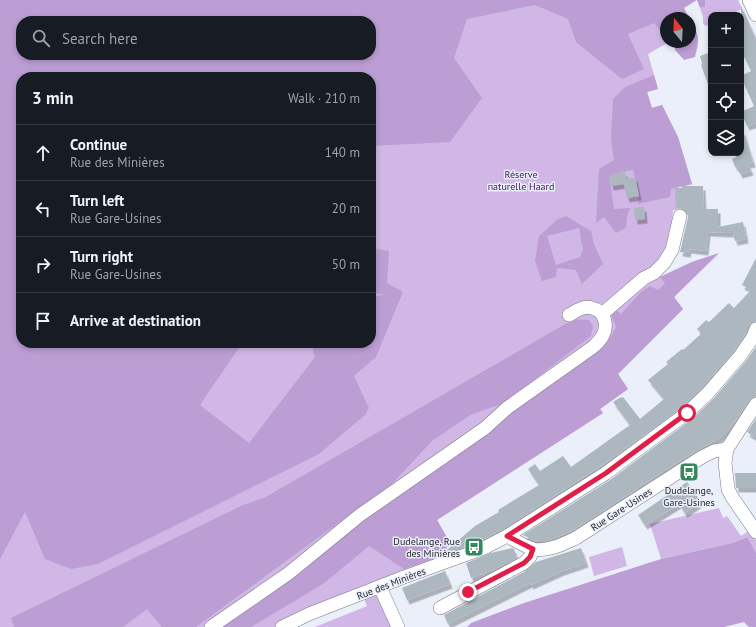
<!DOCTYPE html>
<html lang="en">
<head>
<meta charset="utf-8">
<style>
	body { margin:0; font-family:"PT Sans",sans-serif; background:#20242c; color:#f1f3f6 }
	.controls { position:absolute; right:12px; top:12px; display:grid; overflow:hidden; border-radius:8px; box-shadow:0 2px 6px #0003 }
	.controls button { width:36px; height:36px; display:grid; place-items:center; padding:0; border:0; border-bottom:1px solid #363941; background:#171b24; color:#f1f3f6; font:20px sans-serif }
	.compass { position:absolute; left:660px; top:12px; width:36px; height:36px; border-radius:50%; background:#171b24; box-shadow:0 2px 6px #0003; rotate:342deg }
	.stop { position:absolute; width:12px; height:12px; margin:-9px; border:3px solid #e11d48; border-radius:50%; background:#fff }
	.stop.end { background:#e11d48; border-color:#fff; box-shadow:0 1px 4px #0008 }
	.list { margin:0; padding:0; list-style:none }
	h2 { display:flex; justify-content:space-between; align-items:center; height:52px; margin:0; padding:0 16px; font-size:17px }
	h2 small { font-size:13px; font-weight:400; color:#9ea1a6 }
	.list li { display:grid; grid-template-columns:26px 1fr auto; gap:12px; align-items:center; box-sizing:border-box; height:56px; padding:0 16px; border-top:1px solid #363941 }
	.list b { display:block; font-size:15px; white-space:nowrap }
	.list p { margin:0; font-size:13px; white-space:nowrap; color:#9ea1a6 }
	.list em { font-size:13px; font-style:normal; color:#9ea1a6 }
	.icon { flex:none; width:22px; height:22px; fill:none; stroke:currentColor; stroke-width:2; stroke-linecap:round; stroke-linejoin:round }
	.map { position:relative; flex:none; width:756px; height:627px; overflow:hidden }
	.search { position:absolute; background:#171b24; box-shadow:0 2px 6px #0003; left:16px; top:16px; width:360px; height:44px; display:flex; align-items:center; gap:10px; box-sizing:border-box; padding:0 14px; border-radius:16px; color:#9ea1a6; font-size:15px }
	.panel { position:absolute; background:#171b24; box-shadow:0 2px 6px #0003; left:16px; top:72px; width:360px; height:276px; border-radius:16px }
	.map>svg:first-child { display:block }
	.green { fill:#d1b7e6; fill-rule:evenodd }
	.forest { fill:#bc9ed4; fill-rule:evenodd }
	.building { fill:#adb7bf; filter:url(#shadow) }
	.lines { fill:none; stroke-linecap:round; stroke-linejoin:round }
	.minor-casing { stroke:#767a84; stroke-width:14 }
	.minor { stroke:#fff; stroke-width:13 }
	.route { stroke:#e11d48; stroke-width:5 }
	.labels { text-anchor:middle; stroke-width:3; stroke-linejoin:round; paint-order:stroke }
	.park-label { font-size:10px; fill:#3e1757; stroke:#eaeffa }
	.poi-label { font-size:10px; fill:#232528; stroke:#eaeffa }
	.street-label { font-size:10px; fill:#232528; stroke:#eaeffa }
</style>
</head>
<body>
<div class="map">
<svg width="756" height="627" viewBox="0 0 756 627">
	<defs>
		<filter id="shadow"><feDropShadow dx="2.5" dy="4.5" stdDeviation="0" flood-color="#0004"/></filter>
	</defs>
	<rect width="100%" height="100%" fill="#eaeffa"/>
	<!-- green -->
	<g class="green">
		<path d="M 0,0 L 672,0 L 666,18 L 666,42 L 669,42 L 648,54 L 658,89 L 647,92 L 652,108 L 662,105 L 678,137 L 692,184 L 676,188 L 676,210 L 673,210 C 671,240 669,247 650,271 L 660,277 L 692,262 L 719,253 L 674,297 L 683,309 L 618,374 L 628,389 L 600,409 L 603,413 L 437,520 L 449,541 L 444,555 L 445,563 L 393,582 L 388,591 L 405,627 L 315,627 L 367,606 L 362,594 L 282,627 L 0,627 ZM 21,21 L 371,21 L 371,55 L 21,55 ZM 21,77 L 371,77 L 371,343 L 21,343 Z"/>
		<path d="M 705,0 L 738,0 L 742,9 L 729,15 L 711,15 L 711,24 L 705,26 L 703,23 L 703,17 L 700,8 L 705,7 Z"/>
		<path d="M 719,508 L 723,518 L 727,516 L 741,536 L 753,528 L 756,532 L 756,553 L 746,537 L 732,543 L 661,559 L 650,524 Z"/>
		<path d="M 622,547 L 627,566 L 594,576 L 589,557 Z"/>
	</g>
	<!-- forest -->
	<g class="forest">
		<path d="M 0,0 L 705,0 L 705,7 L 700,8 L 697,0 L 684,8 L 689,18 L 666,18 L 666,38 L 654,23 L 628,34 L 644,69 L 622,79 L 576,42 L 568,19 L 535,5 L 467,19 L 454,58 L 482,98 L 450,142 L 371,146 L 371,77 L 21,77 L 21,343 L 239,343 L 240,346 L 200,405 L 249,443 L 315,357 L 311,343 L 371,343 L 371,298 L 384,294 L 371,293 L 371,248 L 389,251 L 387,283 L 403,292 L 376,357 L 354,376 L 369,408 L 365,415 L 319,454 L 98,564 L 71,569 L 45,559 L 25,512 L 0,559 ZM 21,21 L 371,21 L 371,55 L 21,55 Z"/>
		<path d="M 690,19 C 699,35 700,39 695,57 L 684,60 L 675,50 L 675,42 L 690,42 Z"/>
		<path d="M 654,75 L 658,89 L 647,92 L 652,108 L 662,105 L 678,137 L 692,184 L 671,189 L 670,197 L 638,204 L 639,196 L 633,170 L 609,175 L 614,209 L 630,208 L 627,216 L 626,228 L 616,233 L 604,217 L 596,223 L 599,169 L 614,160 L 611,139 L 613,99 L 625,87 Z"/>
		<path d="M 566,216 L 591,231 L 594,244 L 603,264 L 582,284 L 576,270 L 557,268 L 556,277 L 542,281 L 535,261 L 539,236 L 558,219 ZM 579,228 L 583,250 L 580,257 L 556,265 L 547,236 Z"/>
		<path d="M 719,253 L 674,297 L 683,309 L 618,374 L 628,389 L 600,409 L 603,413 L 437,520 L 449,541 L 444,555 L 404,569 L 369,546 L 323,584 L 251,627 L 221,627 L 610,338 L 616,327 L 610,311 L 613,308 L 621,314 L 641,292 L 650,286 L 658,290 L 665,283 L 660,277 L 692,262 Z"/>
		<path d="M 574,319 L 589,320 L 593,326 L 591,336 L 504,403 L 472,414 L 432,441 L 393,483 L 196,627 L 162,627 L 147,609 L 123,627 L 14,627 L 11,618 L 243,505 L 264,498 Z"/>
		<path d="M 747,537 L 756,553 L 756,627 L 749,627 L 744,622 L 724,627 L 467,627 L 471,623 L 524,603 L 661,559 L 732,543 Z"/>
	</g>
	<!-- building -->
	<g class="building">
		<path d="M 741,6 L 756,39 L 756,123 L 747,126 L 741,112 L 754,106 L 741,77 L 741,76 L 751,71 L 741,50 Z"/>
		<path d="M 711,52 L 711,90 L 710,90 L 701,65 L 702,64 L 700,56 Z"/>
		<path d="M 741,131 L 743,131 L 753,163 L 748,164 L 751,171 L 740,174 L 737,167 L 735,167 L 732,159 L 736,157 L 735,153 L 741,153 Z"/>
		<path d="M 625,172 L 626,179 L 635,177 L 639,196 L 627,198 L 624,184 L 611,186 L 609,175 Z"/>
		<path d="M 682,186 L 703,186 L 704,209 L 718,209 L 718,227 L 743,222 L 746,239 L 735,241 L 733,233 L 708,232 L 706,251 L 689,249 L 688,253 L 680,252 L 688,217 L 688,213 L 685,210 L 681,208 L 676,209 L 675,188 L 682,188 Z"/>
		<path d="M 644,207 L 645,219 L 635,220 L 634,208 Z"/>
		<path d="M 756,258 L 756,321 L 751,323 L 746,333 L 734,351 L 702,387 L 682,407 L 601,466 L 503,529 L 481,541 L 441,555 L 475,526 L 499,512 L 498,510 L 539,485 L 528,469 L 535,464 L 540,471 L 563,456 L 571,467 L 630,425 L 613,402 L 621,397 L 622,398 L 623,397 L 640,419 L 664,399 L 648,380 L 668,364 L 666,362 L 682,349 L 683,350 L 701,334 L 697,329 L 706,320 L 709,322 L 729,303 L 734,308 L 751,290 L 742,285 Z"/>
		<path d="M 756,347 L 756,396 L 750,399 L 734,423 L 722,436 L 687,457 L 687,456 L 572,531 L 552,539 L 543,541 L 533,540 L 523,535 L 610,480 L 692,419 L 714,398 L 746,361 Z"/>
		<path d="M 756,419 L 756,438 L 747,432 Z"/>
		<path d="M 735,473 L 756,473 L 756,488 L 736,488 Z"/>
		<path d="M 687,482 L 701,502 L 685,513 L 679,504 L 645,525 L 638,515 Z"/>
		<path d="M 512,548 L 514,549 L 517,558 L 495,569 L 471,578 L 466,563 L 491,553 Z"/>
		<path d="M 581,548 L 586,563 L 562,571 L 531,585 L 530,583 L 448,624 L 444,615 L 524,572 L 536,562 Z"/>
		<path d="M 445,571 L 450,584 L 407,600 L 402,588 Z"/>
	</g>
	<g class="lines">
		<!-- minor casing -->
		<g class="minor-casing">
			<g id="minor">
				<path d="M 749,0 L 756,15"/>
				<path d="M 602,314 L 644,278 L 654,273 L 664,263 L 672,250 L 680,216"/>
				<path d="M 756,404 L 727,449 L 725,463 L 728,489 L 732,497 L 756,532"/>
				<path d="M 507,536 C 515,540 524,546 533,549 C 547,552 563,544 576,538 L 702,457 L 714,451 L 727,449"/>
				<path d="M 380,587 L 398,627"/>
				<path d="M 440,608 L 524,563 L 530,557 L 533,549"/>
				<path d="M 211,627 L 289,573 L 360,515 L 485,428 L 507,408 L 593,347 C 596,344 601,340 603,335 C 608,325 605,311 592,308 C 584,305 576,311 569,315"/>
				<path d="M 282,627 L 309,614 L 404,577 L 484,548 L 507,536 L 606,473 L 687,413 L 708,393 L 740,356 L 753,337 L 756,329"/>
			</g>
		</g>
		<!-- minor -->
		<use href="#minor" class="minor"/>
	</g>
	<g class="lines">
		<!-- route -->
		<path class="route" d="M 468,592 L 524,563 L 530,557 L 533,549 L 507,536 L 606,473 L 687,413"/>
	</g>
	<!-- icons -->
	<defs>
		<g id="bus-square" transform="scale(1)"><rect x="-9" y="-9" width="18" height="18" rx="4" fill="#36895c" stroke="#eaeffa"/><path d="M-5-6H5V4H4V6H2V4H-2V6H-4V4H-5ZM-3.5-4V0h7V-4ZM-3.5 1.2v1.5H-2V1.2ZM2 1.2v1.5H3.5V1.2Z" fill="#fff"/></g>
	</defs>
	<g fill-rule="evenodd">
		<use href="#bus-square" x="689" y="472"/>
		<use href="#bus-square" x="474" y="547"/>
	</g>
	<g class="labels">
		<!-- park labels -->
		<g class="park-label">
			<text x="521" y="178">Réserve<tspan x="521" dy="12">naturelle Haard</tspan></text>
		</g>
		<!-- poi labels -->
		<g class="poi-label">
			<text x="689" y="494">Dudelange,<tspan x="689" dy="12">Gare-Usines</tspan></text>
			<text x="460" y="545" text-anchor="end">Dudelange, Rue<tspan x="460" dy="12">des Minières</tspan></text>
		</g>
		<!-- street labels -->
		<g class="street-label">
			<text transform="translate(621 509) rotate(-33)" y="4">Rue Gare-Usines</text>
			<text transform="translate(391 583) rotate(-21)" y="4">Rue des Minières</text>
		</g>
	</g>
</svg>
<div class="controls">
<button>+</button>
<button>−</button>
<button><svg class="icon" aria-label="locate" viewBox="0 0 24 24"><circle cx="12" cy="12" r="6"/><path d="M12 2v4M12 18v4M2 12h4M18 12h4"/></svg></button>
<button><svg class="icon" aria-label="layers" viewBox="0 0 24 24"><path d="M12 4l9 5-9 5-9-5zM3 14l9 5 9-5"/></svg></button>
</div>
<svg class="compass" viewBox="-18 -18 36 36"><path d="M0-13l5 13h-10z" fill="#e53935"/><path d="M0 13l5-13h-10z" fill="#9ea1a6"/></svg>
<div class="stop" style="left:687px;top:413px"></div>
<div class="stop end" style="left:468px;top:592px"></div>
<div class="search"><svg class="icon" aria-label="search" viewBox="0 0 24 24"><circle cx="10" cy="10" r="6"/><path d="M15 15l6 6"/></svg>Search here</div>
<section class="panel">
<h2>3 min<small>Walk · 210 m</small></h2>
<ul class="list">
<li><svg class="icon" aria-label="ahead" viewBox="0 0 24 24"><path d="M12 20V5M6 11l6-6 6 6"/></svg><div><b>Continue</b><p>Rue des Minières</p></div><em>140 m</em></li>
<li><svg class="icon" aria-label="left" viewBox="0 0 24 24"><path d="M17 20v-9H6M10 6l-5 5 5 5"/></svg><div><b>Turn left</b><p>Rue Gare-Usines</p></div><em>20 m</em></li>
<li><svg class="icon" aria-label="right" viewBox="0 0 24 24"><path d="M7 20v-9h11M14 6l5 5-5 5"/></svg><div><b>Turn right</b><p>Rue Gare-Usines</p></div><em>50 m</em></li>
<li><svg class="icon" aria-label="arrive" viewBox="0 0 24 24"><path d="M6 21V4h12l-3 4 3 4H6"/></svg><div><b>Arrive at destination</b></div></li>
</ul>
</section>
</div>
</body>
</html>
